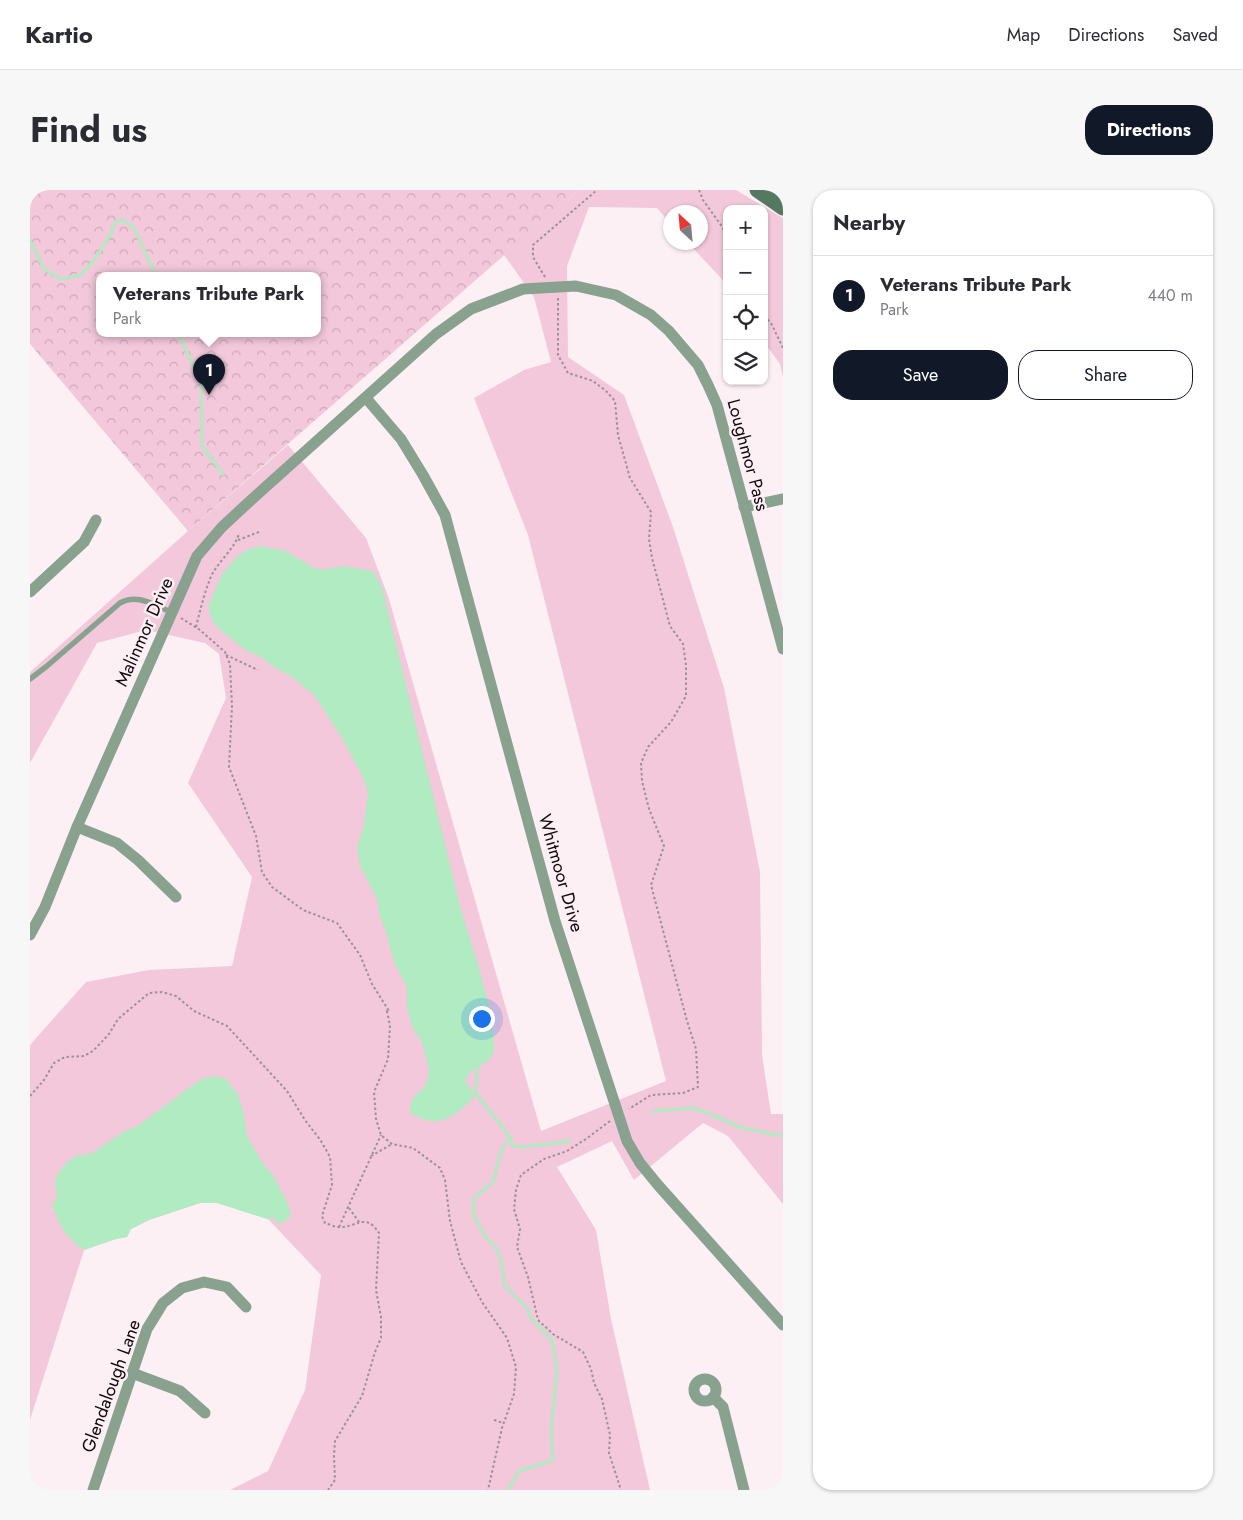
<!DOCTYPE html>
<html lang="en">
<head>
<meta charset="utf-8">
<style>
	body { margin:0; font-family:Jost,sans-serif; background:#f7f7f7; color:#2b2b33 }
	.controls { position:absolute; right:15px; top:15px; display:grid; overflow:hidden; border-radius:10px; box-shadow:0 1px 4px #0004 }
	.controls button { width:45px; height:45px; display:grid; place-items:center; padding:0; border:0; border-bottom:1px solid #e1e1e2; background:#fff; color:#2b2b33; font:25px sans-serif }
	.compass { position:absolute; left:633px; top:15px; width:45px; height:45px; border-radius:50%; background:#fff; box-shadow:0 1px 4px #0004; rotate:334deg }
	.you { position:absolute; left:451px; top:828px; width:18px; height:18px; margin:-12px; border:4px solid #fff; border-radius:50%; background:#1a73e8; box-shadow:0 0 0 8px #1a73e833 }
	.badge { display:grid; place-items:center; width:32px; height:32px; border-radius:50%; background:#111827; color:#fff; font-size:16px; font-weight:700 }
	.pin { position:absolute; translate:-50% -41px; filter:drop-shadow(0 1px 2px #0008) }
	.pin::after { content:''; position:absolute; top:26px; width:18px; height:15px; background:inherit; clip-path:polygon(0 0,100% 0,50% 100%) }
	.popup { position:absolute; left:66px; top:82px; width:225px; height:65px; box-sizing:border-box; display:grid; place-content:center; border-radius:10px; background:#fff; filter:drop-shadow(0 1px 4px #0005); font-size:16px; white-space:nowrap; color:#7c7c81 }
	.popup b { font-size:19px; color:#2b2b33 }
	.popup::after { content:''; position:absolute; left:50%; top:100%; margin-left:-10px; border:10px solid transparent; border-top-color:#fff }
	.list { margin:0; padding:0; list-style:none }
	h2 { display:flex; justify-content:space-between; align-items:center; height:65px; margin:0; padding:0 20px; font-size:21px }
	h2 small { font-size:16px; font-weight:400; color:#7c7c81 }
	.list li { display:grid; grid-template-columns:32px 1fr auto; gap:15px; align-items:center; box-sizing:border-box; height:80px; padding:0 20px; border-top:1px solid #e1e1e2 }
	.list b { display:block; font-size:19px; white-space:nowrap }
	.list p { margin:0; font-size:16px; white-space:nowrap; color:#7c7c81 }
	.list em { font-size:16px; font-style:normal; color:#7c7c81 }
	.actions { display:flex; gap:10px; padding:15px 20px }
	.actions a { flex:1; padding:11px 0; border:1px solid #111827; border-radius:20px; text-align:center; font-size:18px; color:#111827 }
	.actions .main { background:#111827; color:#fff }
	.icon { flex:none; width:28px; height:28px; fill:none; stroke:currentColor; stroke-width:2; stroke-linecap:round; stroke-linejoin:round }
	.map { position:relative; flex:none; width:753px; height:1300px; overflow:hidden; border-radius:20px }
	header { display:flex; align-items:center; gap:30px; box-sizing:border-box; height:70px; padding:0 25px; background:#fff; border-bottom:1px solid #e1e1e2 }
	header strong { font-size:24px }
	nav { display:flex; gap:28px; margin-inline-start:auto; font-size:18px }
	.intro { display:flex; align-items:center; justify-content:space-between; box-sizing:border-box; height:120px; padding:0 30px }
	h1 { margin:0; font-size:35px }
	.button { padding:12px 22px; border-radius:20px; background:#111827; color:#fff; font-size:18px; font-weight:700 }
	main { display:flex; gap:30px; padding:0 30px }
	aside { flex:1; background:#fff; border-radius:20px; box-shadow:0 1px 4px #0004 }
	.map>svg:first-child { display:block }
	.grass { fill:#f2c8da }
	.park { fill:url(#park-crowns); fill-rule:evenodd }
	.water { fill:#b0ebc1 }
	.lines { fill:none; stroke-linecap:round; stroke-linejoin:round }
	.stream { stroke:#b0ebc1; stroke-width:3 }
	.path { stroke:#9c9196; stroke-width:2; stroke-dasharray:2.5 2.5; stroke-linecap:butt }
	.lane { stroke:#89a18f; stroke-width:5.5 }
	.street { stroke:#89a18f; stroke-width:11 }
	.secondary { stroke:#557960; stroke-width:15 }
	.labels { text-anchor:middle; stroke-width:5; stroke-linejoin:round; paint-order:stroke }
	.street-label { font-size:18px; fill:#11080c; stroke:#fcf0f5 }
</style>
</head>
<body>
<header>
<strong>Kartio</strong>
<nav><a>Map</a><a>Directions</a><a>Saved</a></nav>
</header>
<div class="intro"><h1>Find us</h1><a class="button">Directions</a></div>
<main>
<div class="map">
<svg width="753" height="1300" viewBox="0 0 753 1300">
	<defs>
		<pattern id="park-crowns" width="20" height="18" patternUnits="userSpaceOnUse" patternTransform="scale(1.25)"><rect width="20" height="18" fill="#f2c8da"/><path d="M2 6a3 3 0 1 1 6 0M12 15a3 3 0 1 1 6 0" fill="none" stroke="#ceaaba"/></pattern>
	</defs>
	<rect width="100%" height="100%" fill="#fcf0f5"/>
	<!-- grass -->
	<path class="grass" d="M 549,0 L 706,0 L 753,28 L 753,187 L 750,174 L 734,152 L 734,19 L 697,19 L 697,97 L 690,87 L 658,53 L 670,52 L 670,22 L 640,22 L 640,33 L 627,18 L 559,17 L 537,76 L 538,167 L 594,205 L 643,337 L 694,498 L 730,682 L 732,865 L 741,924 L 753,924 L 753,1014 L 698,946 L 673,933 L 604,990 L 582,951 L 527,977 L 566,1040 L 581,1129 L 620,1300 L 200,1300 L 238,1281 L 275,1200 L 291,1085 L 238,1029 L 187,1013 L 170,1013 L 119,1030 L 101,1039 L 97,1047 L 86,1049 L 54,1060 L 0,1230 L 0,855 L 56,792 L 119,780 L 202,776 L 222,687 L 158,593 L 196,508 L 189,464 L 175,453 L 116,440 L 67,453 L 0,573 L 0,482 L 158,341 L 258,255 L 336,348 L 359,409 L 511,941 L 636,891 L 498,345 L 444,208 L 494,180 L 521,172 L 504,107 L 474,65 Z"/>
	<!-- park -->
	<path class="park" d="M 0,0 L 549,0 L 158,341 L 0,154 ZM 70,86 L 288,86 L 288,144 L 70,144 Z"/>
	<!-- water -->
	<g class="water">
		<path d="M 230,356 L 256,361 L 282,377 L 292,380 L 313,376 L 343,381 L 352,397 L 431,720 L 449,778 L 463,832 L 464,861 L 459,870 L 440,882 L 435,891 L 445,905 C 434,919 415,936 395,930 C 390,928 385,925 380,923 L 380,914 L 386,904 L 393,899 L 397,892 L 399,880 L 392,852 L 383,838 L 377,818 L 377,798 L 364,772 L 356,741 L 350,727 L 347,709 L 330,676 L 327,657 L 334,636 L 338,602 L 333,587 L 313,550 L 285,506 L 262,487 L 244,477 L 231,467 L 217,461 L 189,439 L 182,430 L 178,417 L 192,384 L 207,367 L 215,361 Z"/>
		<path d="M 184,886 L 197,889 L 201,897 L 207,902 L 214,924 L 217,946 L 232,972 L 244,987 L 258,1014 L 261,1026 L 254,1032 L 249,1034 L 243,1028 L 237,1029 L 187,1013 L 170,1013 L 119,1030 L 101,1039 L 97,1047 L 86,1049 L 54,1060 C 36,1049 28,1033 22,1014 L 27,1009 L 25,993 L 27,985 L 38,971 L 49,965 L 61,964 L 93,942 L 109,935 L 171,889 Z"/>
	</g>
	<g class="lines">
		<!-- stream -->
		<g class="stream">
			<path d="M 0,50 L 14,79 L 31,89 L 50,85 L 62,73 L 81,44 L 84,34 L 92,29 L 104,38 L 126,86"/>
			<path d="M 148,144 L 171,191 L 172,256 L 193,284"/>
			<path d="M 448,878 L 445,902 L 480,947 L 483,956 C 492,958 498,956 507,955 C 521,953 526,955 540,950"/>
			<path d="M 623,921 L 665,918 L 713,938 L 753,946"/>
			<path d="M 478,1300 L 489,1281 L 523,1270 L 521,1240 L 527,1180 L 522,1150 L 500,1127 L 498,1119 L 475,1096 L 471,1070 L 465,1056 L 455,1046 L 443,1024 L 444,1008 L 463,992 L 471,961 L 480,947"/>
		</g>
		<!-- path -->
		<g class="path">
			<path d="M 669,0 L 673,10 L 693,38 L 697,58"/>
			<path d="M 515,87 L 503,67 L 503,55 L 567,0"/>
			<path d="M 528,108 L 528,165 L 538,183 L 563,191 L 576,201 L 585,211 L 588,245 L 600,288 L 621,322 L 619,349 L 622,368 L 640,436 L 653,454 L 656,475 L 656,506 L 641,532 L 618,557 L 611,573 L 612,591 L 619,619 L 634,656 L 621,695 L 657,831 L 666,859 L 668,897 L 653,903 L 621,905 L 599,919"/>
			<path d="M 734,126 L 741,133 L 753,158"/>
			<path d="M 208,350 L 229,342"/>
			<path d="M 151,428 L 170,440 L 195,462 L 200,474 L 202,516 L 199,577 L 226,646 L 232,682 L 242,697 L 273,720 L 307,733 L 330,765 L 342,794 L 359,821 L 357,821 L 360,836 L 358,869 L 344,902 L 346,929 L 351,945 L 362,954 L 383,958 L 410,978 L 415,990 L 420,1031 L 431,1072 L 452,1112 L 477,1148 L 486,1177 L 484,1204 L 472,1238 L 458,1300"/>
			<path d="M 166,437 C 170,421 174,404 180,389 C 186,373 206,358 209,343"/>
			<path d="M 196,465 L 228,480"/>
			<path d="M 0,906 L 14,890 L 24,873 L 35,867 L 54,866 L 63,861 L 79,844 L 88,829 L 119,803 L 132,802 L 146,806 L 164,821 L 197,836 L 257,901 L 275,930 L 291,951 L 300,967 L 302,995 L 292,1026 L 295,1033 C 299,1034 304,1037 308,1037 C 325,1039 335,1021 349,1043 L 346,1100 L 351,1127 L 351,1148 L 345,1162 L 332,1206 L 305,1251 L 304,1266 L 305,1290 L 298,1300"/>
			<path d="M 580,931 L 556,949 L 537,961 L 514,969 L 491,985 L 486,1000 L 484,1019 L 490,1039 L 487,1057 L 498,1087 L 508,1130 L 523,1144 L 553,1162 L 561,1179 L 564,1193 L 572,1209 L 580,1245 L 579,1263 L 591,1300"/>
			<path d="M 341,966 L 362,954"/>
			<path d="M 319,1018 L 329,1032"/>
			<path d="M 309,1037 L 351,945"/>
			<path d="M 464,1230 L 473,1233"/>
		</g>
		<!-- lane -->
		<path class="lane" d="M 0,489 L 17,476 L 90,413 C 108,403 123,415 141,422"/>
		<!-- street -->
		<g class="street">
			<path d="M 336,208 L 371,249 L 393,285 L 415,325 L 525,731 L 597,951 L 610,973 L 628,995 L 753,1135"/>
			<path d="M 714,317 L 753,309"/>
			<path d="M 0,402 L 54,352 L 66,330"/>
			<path d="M 47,637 L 87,653 L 108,670 L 146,707"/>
			<path d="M 0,745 L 15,717 L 47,637 L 167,366 L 192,337 L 220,311 L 406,144 L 441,119 L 493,99 L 546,96 L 586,105 L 621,125 L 639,141 L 668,175 L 678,195 L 687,215 L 753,459"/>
			<path d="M 102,1183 L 150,1201 L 175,1223"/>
			<circle cx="675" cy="1200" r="11"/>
			<path d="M 683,1207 L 693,1217 L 714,1300"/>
			<path d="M 63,1300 L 117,1139 L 133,1113 L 152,1098 L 174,1092 L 197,1097 L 216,1117"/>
		</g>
		<!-- secondary -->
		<path class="secondary" d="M 727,0 L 753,18"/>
	</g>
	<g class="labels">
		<!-- street labels -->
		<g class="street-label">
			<text transform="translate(718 265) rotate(75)" y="6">Loughmor Pass</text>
			<text transform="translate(114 442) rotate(-66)" y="6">Malinmor Drive</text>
			<text transform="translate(531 683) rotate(74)" y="6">Whitmoor Drive</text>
			<text transform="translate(81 1196) rotate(-70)" y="6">Glendalough Lane</text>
		</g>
	</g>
</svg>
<div class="controls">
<button>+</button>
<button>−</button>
<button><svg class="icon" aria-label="locate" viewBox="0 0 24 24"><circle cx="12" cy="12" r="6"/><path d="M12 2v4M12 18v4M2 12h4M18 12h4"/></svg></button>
<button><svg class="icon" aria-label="layers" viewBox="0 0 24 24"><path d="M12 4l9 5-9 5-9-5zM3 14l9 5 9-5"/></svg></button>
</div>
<svg class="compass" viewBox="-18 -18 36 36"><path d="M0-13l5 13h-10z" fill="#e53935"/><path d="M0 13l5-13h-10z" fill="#7c7c81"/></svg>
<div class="you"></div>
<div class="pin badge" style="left:179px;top:205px">1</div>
<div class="popup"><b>Veterans Tribute Park</b>Park</div>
</div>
<aside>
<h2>Nearby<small></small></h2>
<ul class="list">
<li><span class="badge">1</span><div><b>Veterans Tribute Park</b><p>Park</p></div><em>440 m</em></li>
</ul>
<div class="actions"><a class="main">Save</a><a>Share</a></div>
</aside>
</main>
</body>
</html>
